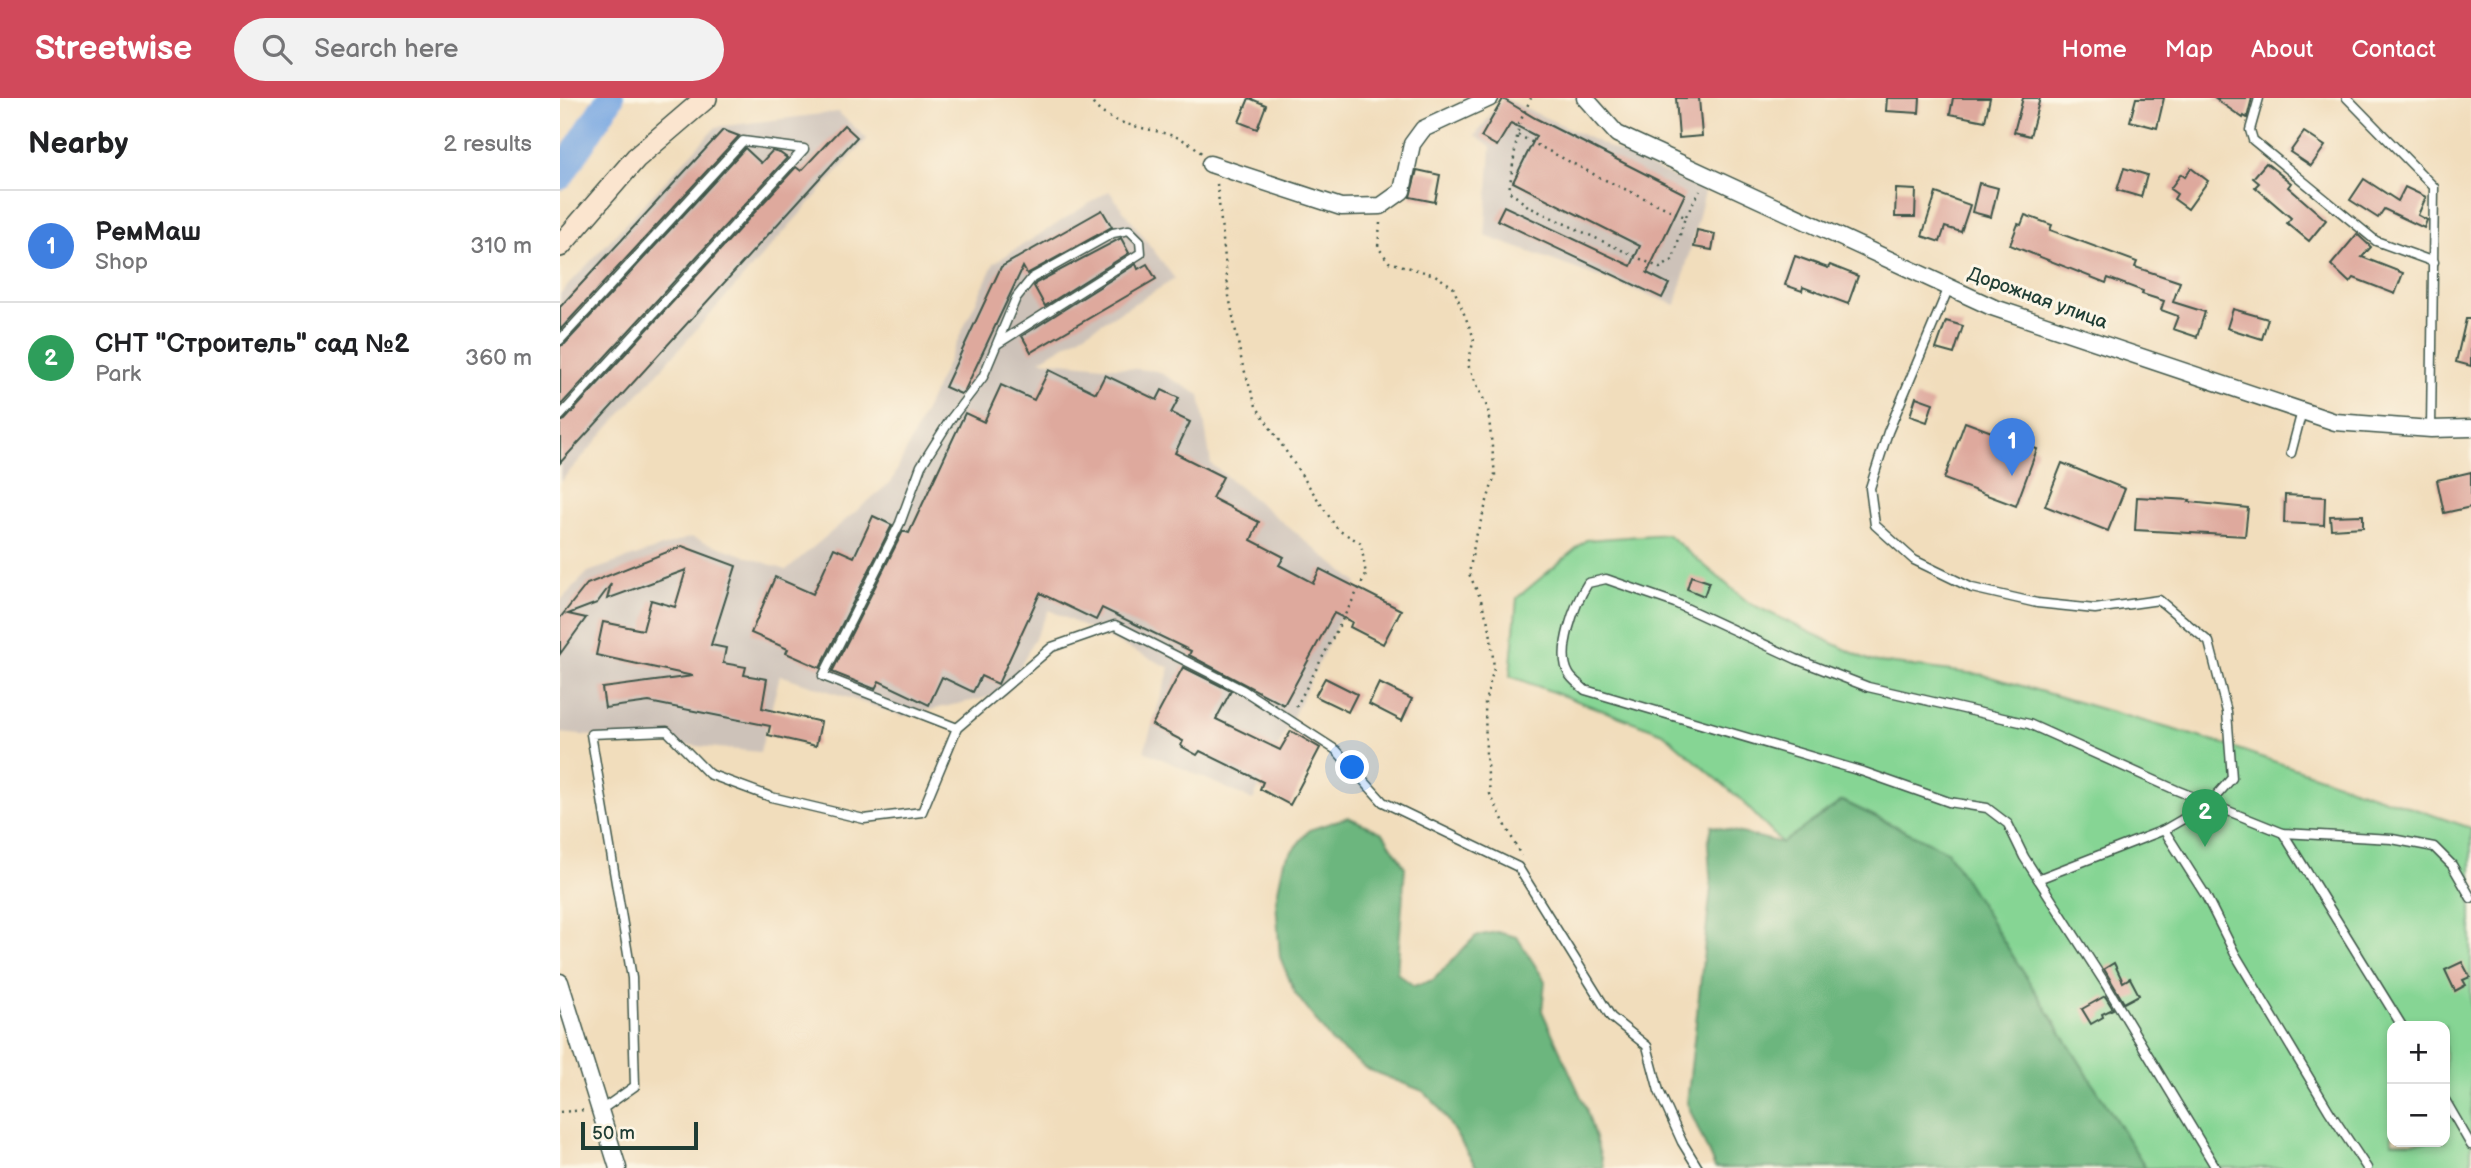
<!DOCTYPE html>
<html lang="en">
<head>
<meta charset="utf-8">
<style>
	body { margin:0; font-family:"Balsamiq Sans",sans-serif; background:#f2f2f2; color:#202124 }
	.controls { position:absolute; right:21px; bottom:21px; display:grid; overflow:hidden; border-radius:14px; box-shadow:0 4px 10px #0003 }
	.controls button { width:63px; height:63px; display:grid; place-items:center; padding:0; border:0; border-bottom:2px solid #e0e0e0; background:#fff; color:#202124; font:35px sans-serif }
	.scale { position:absolute; left:21px; bottom:18px; width:117px; box-sizing:border-box; padding-left:7px; border:4px solid #1f3d34; border-top:0; font-size:19px; line-height:24px; white-space:nowrap; color:#1f3d34; -webkit-text-stroke:5px #fcf5e5; paint-order:stroke }
	.you { position:absolute; left:793px; top:670px; width:24px; height:24px; margin:-18px; border:5px solid #fff; border-radius:50%; background:#1a73e8; box-shadow:0 0 0 10px #1a73e833 }
	.badge { display:grid; place-items:center; width:46px; height:46px; border-radius:50%; background:#d1495b; color:#fff; font-size:23px; font-weight:700 }
	.pin { position:absolute; translate:-50% -58px; filter:drop-shadow(0 2px 4px #0008) }
	.pin::after { content:''; position:absolute; top:37px; width:24px; height:21px; background:inherit; clip-path:polygon(0 0,100% 0,50% 100%) }
	.list { margin:0; padding:0; list-style:none }
	h2 { display:flex; justify-content:space-between; align-items:center; height:91px; margin:0; padding:0 28px; font-size:30px }
	h2 small { font-size:23px; font-weight:400; color:#757577 }
	.list li { display:grid; grid-template-columns:46px 1fr auto; gap:21px; align-items:center; box-sizing:border-box; height:112px; padding:0 28px; border-top:2px solid #e0e0e0 }
	.list b { display:block; font-size:26px; white-space:nowrap }
	.list p { margin:0; font-size:23px; white-space:nowrap; color:#757577 }
	.list em { font-size:23px; font-style:normal; color:#757577 }
	.icon { flex:none; width:38px; height:38px; fill:none; stroke:currentColor; stroke-width:2; stroke-linecap:round; stroke-linejoin:round }
	.map { position:relative; flex:none; width:1911px; height:1070px; overflow:hidden }
	header { display:flex; align-items:center; gap:42px; box-sizing:border-box; height:98px; padding:0 35px; background:#d1495b; color:#fff }
	header strong { font-size:33px }
	nav { display:flex; gap:38px; margin-inline-start:auto; font-size:24px }
	.search { width:490px; height:63px; background:#f2f2f2; display:flex; align-items:center; gap:18px; box-sizing:border-box; padding:0 24px; border-radius:38px; color:#757577; font-size:26px }
	main { display:flex }
	aside { flex:1; background:#fff }
	.map>svg:first-child { display:block }
	.industrial { fill:#cdc2b9 }
	.green { fill:#86d594; stroke:#528964; stroke-width:2; fill-rule:evenodd }
	.forest { fill:#6cb67e; stroke:#467a59; stroke-width:2 }
	.lines { fill:none; stroke-linecap:round; stroke-linejoin:round }
	.river { stroke:#78a7e2; stroke-width:28 }
	.building { fill:#dea99d }
	.lane-casing { stroke:#3e5548; stroke-width:11 }
	.street-casing { stroke:#3e5548; stroke-width:19 }
	.secondary-casing { stroke:#3e5548; stroke-width:24 }
	.path { stroke:#3e5548; stroke-width:2.5; stroke-dasharray:2 5; stroke-linecap:butt }
	.lane { stroke:#fff; stroke-width:8 }
	.street { stroke:#fff; stroke-width:16 }
	.secondary { stroke:#fbe5cf; stroke-width:21 }
	.labels { text-anchor:middle; stroke-width:6; stroke-linejoin:round; paint-order:stroke }
	.street-label { font-size:19px; fill:#1f3d34; stroke:#fcf5e5 }
</style>
</head>
<body>
<header>
<strong>Streetwise</strong>
<div class="search"><svg class="icon" aria-label="search" viewBox="0 0 24 24"><circle cx="10" cy="10" r="6"/><path d="M15 15l6 6"/></svg>Search here</div>
<nav><a>Home</a><a>Map</a><a>About</a><a>Contact</a></nav>
</header>
<main>
<aside>
<h2>Nearby<small>2 results</small></h2>
<ul class="list">
<li><span class="badge" style="background:#3f7fe0">1</span><div><b>РемМаш</b><p>Shop</p></div><em>310 m</em></li>
<li><span class="badge" style="background:#2e9e5b">2</span><div><b>СНТ &quot;Строитель&quot; сад №2</b><p>Park</p></div><em>360 m</em></li>
</ul>
</aside>
<div class="map">
<svg width="1911" height="1070" viewBox="0 0 1911 1070">
	<rect width="100%" height="100%" fill="#fcf5e5"/>
	<filter id="ink" filterUnits="userSpaceOnUse"><feTurbulence type="fractalNoise" baseFrequency=".0143" numOctaves="2"/><feDisplacementMap in="SourceGraphic" scale="14" xChannelSelector="R" yChannelSelector="G"/><feConvolveMatrix kernelMatrix="1 2 1 2 8 2 1 2 1" color-interpolation-filters="sRGB"/></filter>
	<filter id="wash" filterUnits="userSpaceOnUse"><feTurbulence type="fractalNoise" baseFrequency=".00686" numOctaves="4" result="noise"/><feDisplacementMap in="SourceGraphic" scale="28" xChannelSelector="R" yChannelSelector="G"/><feGaussianBlur stdDeviation="1.57" result="paint"/><feColorMatrix in="noise" values="0 0 0 0 0 0 0 0 0 0 0 0 0 0 0 0 0 1.4 0 .05"/><feComposite in="paint" operator="in"/></filter>
	<g filter="url(#wash)">
		<rect width="100%" height="100%" fill="#f1ddbc"/>
		<!-- industrial -->
		<g class="industrial">
			<path d="M 943,0 L 1145,94 L 1116,207 L 925,138 L 931,49 L 915,38 Z"/>
			<path d="M 278,14 L 307,41 L 0,384 L 0,196 L 156,29 Z"/>
			<path d="M 549,93 L 615,181 L 480,262 L 597,273 L 640,297 L 651,366 L 797,485 L 693,702 L 584,653 L 610,570 L 489,512 L 447,595 L 343,618 L 220,577 L 200,654 L 0,635 L 0,503 L 28,474 L 131,439 L 226,472 L 332,383 L 434,165 Z"/>
		</g>
		<!-- green -->
		<path class="green" d="M 1107,436 L 1189,505 L 1310,563 L 1424,577 L 1660,645 L 1911,730 L 1911,1070 L 1586,1070 L 1387,753 L 1283,703 L 1222,745 L 1179,700 L 1103,635 L 950,578 L 957,500 L 1026,442 ZM 1832,928 L 1885,928 L 1885,1044 L 1832,1044 Z"/>
		<!-- forest -->
		<g class="forest">
			<path d="M 1282,703 L 1387,753 L 1586,1070 L 1155,1070 L 1127,1005 L 1151,790 L 1148,746 L 1152,728 L 1222,745 Z"/>
			<path d="M 788,719 L 823,735 L 845,769 L 837,875 L 854,888 L 873,882 L 916,838 L 937,834 L 957,839 L 985,883 L 982,913 L 1026,1010 L 1044,1070 L 917,1070 L 879,1009 L 863,993 L 807,971 L 773,945 L 735,895 L 720,859 L 716,802 L 724,763 L 749,732 Z"/>
		</g>
		<g class="lines">
			<!-- river -->
			<path class="river" d="M 0,78 L 50,0"/>
		</g>
		<g id="blocks">
			<!-- building -->
			<g class="building">
				<path d="M 689,0 L 706,7 L 697,31 L 679,24 Z"/>
				<path d="M 1116,0 L 1139,0 L 1142,38 L 1119,40 Z"/>
				<path d="M 1327,0 L 1360,0 L 1359,15 L 1326,13 Z"/>
				<path d="M 1393,0 L 1430,0 L 1425,23 L 1390,16 Z"/>
				<path d="M 1463,0 L 1480,0 L 1470,38 L 1454,34 Z"/>
				<path d="M 1576,0 L 1604,0 L 1597,30 L 1570,23 Z"/>
				<path d="M 1654,0 L 1692,0 L 1687,20 L 1684,18 L 1683,20 Z"/>
				<path d="M 943,1 L 975,20 L 1125,96 L 1087,175 L 1109,186 L 1102,200 L 937,122 L 944,108 L 1071,168 L 1080,148 L 953,84 L 976,38 L 951,25 L 937,48 L 921,39 Z"/>
				<path d="M 284,27 L 297,39 L 0,365 L 0,324 L 5,322 L 236,69 L 241,73 Z"/>
				<path d="M 163,32 L 179,38 L 0,232 L 0,209 Z"/>
				<path d="M 1744,34 L 1765,48 L 1751,68 L 1730,54 Z"/>
				<path d="M 185,50 L 201,65 L 212,53 L 220,55 L 227,60 L 0,308 L 0,248 L 5,246 Z"/>
				<path d="M 1706,65 L 1731,85 L 1728,89 L 1766,122 L 1749,143 L 1727,125 L 1731,120 L 1695,89 L 1699,85 L 1693,80 Z"/>
				<path d="M 1564,70 L 1587,77 L 1581,99 L 1557,92 Z"/>
				<path d="M 1631,70 L 1648,83 L 1628,111 L 1614,101 L 1617,96 L 1610,91 L 1621,76 L 1625,79 Z"/>
				<path d="M 857,72 L 880,77 L 875,104 L 850,99 Z"/>
				<path d="M 1804,81 L 1838,103 L 1845,89 L 1866,99 L 1858,117 L 1867,122 L 1864,130 L 1824,111 L 1818,120 L 1790,102 Z"/>
				<path d="M 1419,85 L 1438,90 L 1431,119 L 1412,114 Z"/>
				<path d="M 1336,91 L 1356,92 L 1355,119 L 1335,119 Z"/>
				<path d="M 1376,95 L 1410,107 L 1401,134 L 1385,129 L 1380,144 L 1362,138 Z"/>
				<path d="M 542,112 L 552,129 L 467,176 L 463,169 L 405,292 L 401,296 L 385,289 L 441,169 Z"/>
				<path d="M 1465,117 L 1492,127 L 1490,132 L 1577,164 L 1575,169 L 1620,184 L 1613,204 L 1645,214 L 1637,239 L 1613,231 L 1618,218 L 1601,212 L 1604,203 L 1582,196 L 1583,193 L 1548,180 L 1546,185 L 1450,147 L 1458,126 L 1461,127 Z"/>
				<path d="M 1137,132 L 1155,136 L 1152,152 L 1134,149 Z"/>
				<path d="M 1797,136 L 1811,149 L 1802,159 L 1843,175 L 1835,196 L 1794,180 L 1790,185 L 1771,167 Z"/>
				<path d="M 561,140 L 569,155 L 485,208 L 474,188 L 476,185 Z"/>
				<path d="M 1235,158 L 1268,170 L 1270,167 L 1298,178 L 1288,206 L 1243,189 L 1242,193 L 1225,187 Z"/>
				<path d="M 576,166 L 578,171 L 587,166 L 596,181 L 471,254 L 462,238 Z"/>
				<path d="M 1673,211 L 1708,221 L 1702,241 L 1667,230 Z"/>
				<path d="M 1906,221 L 1911,221 L 1911,268 L 1896,264 Z"/>
				<path d="M 1386,223 L 1403,228 L 1394,256 L 1376,251 Z"/>
				<path d="M 489,272 L 536,295 L 545,277 L 597,302 L 602,292 L 619,300 L 611,315 L 630,324 L 615,355 L 663,379 L 652,400 L 699,424 L 691,442 L 724,459 L 719,467 L 753,485 L 760,471 L 841,512 L 823,546 L 790,529 L 792,524 L 774,515 L 724,607 L 629,557 L 631,553 L 542,510 L 536,522 L 480,495 L 438,586 L 421,578 L 413,594 L 382,579 L 369,607 L 319,583 L 315,591 L 272,574 L 343,433 L 349,435 L 405,315 L 424,324 L 441,287 L 474,302 Z"/>
				<path d="M 1356,299 L 1373,305 L 1367,324 L 1350,318 Z"/>
				<path d="M 1405,324 L 1477,351 L 1456,408 L 1384,381 Z"/>
				<path d="M 1502,365 L 1565,391 L 1548,433 L 1485,408 Z"/>
				<path d="M 1911,374 L 1911,409 L 1884,415 L 1877,382 Z"/>
				<path d="M 1725,397 L 1765,399 L 1764,427 L 1724,425 Z"/>
				<path d="M 1577,399 L 1630,402 L 1629,404 L 1688,410 L 1685,438 L 1575,432 Z"/>
				<path d="M 1803,417 L 1803,429 L 1771,431 L 1770,418 Z"/>
				<path d="M 313,418 L 332,427 L 260,570 L 226,555 L 228,551 L 191,535 L 215,479 L 253,496 L 274,450 L 294,459 Z"/>
				<path d="M 122,448 L 176,468 L 151,547 L 166,550 L 163,565 L 186,569 L 184,577 L 207,581 L 202,610 L 261,624 L 256,648 L 208,637 L 210,628 L 89,604 L 45,610 L 42,590 L 133,578 L 36,557 L 43,524 L 83,532 L 91,502 L 115,509 L 126,472 L 47,501 L 51,486 L 37,505 L 8,516 L 26,520 L 0,556 L 0,520 L 27,486 Z"/>
				<path d="M 1131,478 L 1149,484 L 1144,498 L 1127,491 Z"/>
				<path d="M 623,569 L 671,593 L 656,621 L 720,652 L 731,633 L 760,650 L 730,707 L 700,691 L 703,684 L 640,653 L 637,657 L 621,648 L 623,643 L 592,627 Z"/>
				<path d="M 765,580 L 797,596 L 788,614 L 755,598 Z"/>
				<path d="M 819,585 L 852,601 L 842,623 L 809,606 Z"/>
				<path d="M 1902,864 L 1910,879 L 1903,882 L 1906,887 L 1895,893 L 1885,872 Z"/>
				<path d="M 1554,865 L 1563,884 L 1570,880 L 1579,897 L 1564,905 L 1544,871 Z"/>
				<path d="M 1545,898 L 1553,911 L 1542,916 L 1543,919 L 1531,926 L 1522,911 Z"/>
			</g>
		</g>
	</g>
	<g filter="url(#ink)">
		<use href="#blocks" fill-opacity="0" stroke="#3e5548" stroke-width="2"/>
		<g class="lines">
			<!-- lane casing -->
			<g class="lane-casing">
				<g id="lane">
					<path d="M 1699,0 L 1690,32 L 1693,42 L 1816,143 L 1874,164"/>
					<path d="M 1787,0 L 1874,89 L 1871,331"/>
					<path d="M 1389,189 L 1328,334 L 1310,390 L 1315,427 L 1354,462 L 1412,490 L 1477,505 L 1535,511 L 1599,502 L 1649,544 L 1667,614 L 1672,680 L 1649,706 L 1604,732 L 1478,781"/>
					<path d="M 0,242 L 183,43 L 244,51 L 0,318"/>
					<path d="M 1731,355 L 1742,313"/>
					<path d="M 397,630 L 263,578 L 340,425 L 361,368 L 390,322 L 423,279 L 456,200 L 472,180 L 553,135 L 569,132 L 580,143 L 581,155 L 437,246"/>
					<path d="M 1604,732 L 1646,798 L 1675,856 L 1769,1013 L 1807,1070"/>
					<path d="M 1723,735 L 1842,928"/>
					<path d="M 1885,1002 L 1911,1047"/>
					<path d="M 41,1012 L 75,988 L 72,880 L 31,636 L 107,633 L 149,676 L 211,699 L 304,721 L 362,714 L 397,630 L 492,549 L 555,527 L 683,592 L 776,652 L 823,704 L 958,769 L 1051,919 L 1087,948 L 1099,993 L 1122,1044 L 1138,1070"/>
					<path d="M 1656,1070 L 1543,882 L 1464,759 L 1448,726 L 1427,710 L 1389,704 L 1304,674 L 1025,592 C 1020,587 1012,582 1009,576 C 996,554 1015,505 1028,485 L 1046,481 L 1115,505 L 1236,561 L 1308,589 L 1469,626 L 1616,692 L 1723,735 L 1832,741 L 1874,749 L 1892,767 L 1911,800"/>
				</g>
			</g>
			<!-- street casing -->
			<g class="street-casing">
				<g id="street">
					<path d="M 1025,0 L 1057,36 L 1432,209 L 1775,324 L 1871,331 L 1911,330"/>
					<path d="M 650,66 L 781,109 L 821,108 L 842,93 L 852,46 L 863,31 L 930,0"/>
					<path d="M 0,884 L 58,1070"/>
				</g>
			</g>
			<!-- secondary casing -->
			<g class="secondary-casing">
				<path id="secondary" d="M 0,148 L 76,60 L 146,0"/>
			</g>
			<!-- path -->
			<g class="path">
				<path d="M 529,0 C 551,39 614,23 642,56"/>
				<path d="M 958,37 L 1041,80 L 1125,119 L 1113,162 L 1100,170 L 969,109 L 949,93 L 959,26 L 971,0"/>
				<path d="M 657,86 L 669,198 L 682,265 L 696,308 L 778,432 L 801,445 L 806,477 L 734,613"/>
				<path d="M 1126,118 L 1140,93"/>
				<path d="M 820,125 L 818,149 L 829,164 L 875,177 L 893,189 L 914,240 L 908,267 L 928,311 L 935,377 L 915,442 L 909,476 L 920,499 L 930,531 L 934,570 L 925,604 L 926,657 L 930,696 L 961,758"/>
				<path d="M 0,1014 L 25,1012"/>
			</g>
			<!-- lane -->
			<use href="#lane" class="lane"/>
			<!-- street -->
			<use href="#street" class="street"/>
			<!-- secondary -->
			<use href="#secondary" class="secondary"/>
		</g>
	</g>
	<g class="labels">
		<!-- street labels -->
		<g class="street-label">
			<text transform="translate(1478 199) rotate(20)" y="7">Дорожная улица</text>
		</g>
	</g>
</svg>
<div class="controls">
<button>+</button>
<button>−</button>
</div>
<div class="scale">50 m</div>
<div class="you"></div>
<div class="pin badge" style="left:1452px;top:378px;background:#3f7fe0">1</div>
<div class="pin badge" style="left:1645px;top:749px;background:#2e9e5b">2</div>
</div>
</main>
</body>
</html>
